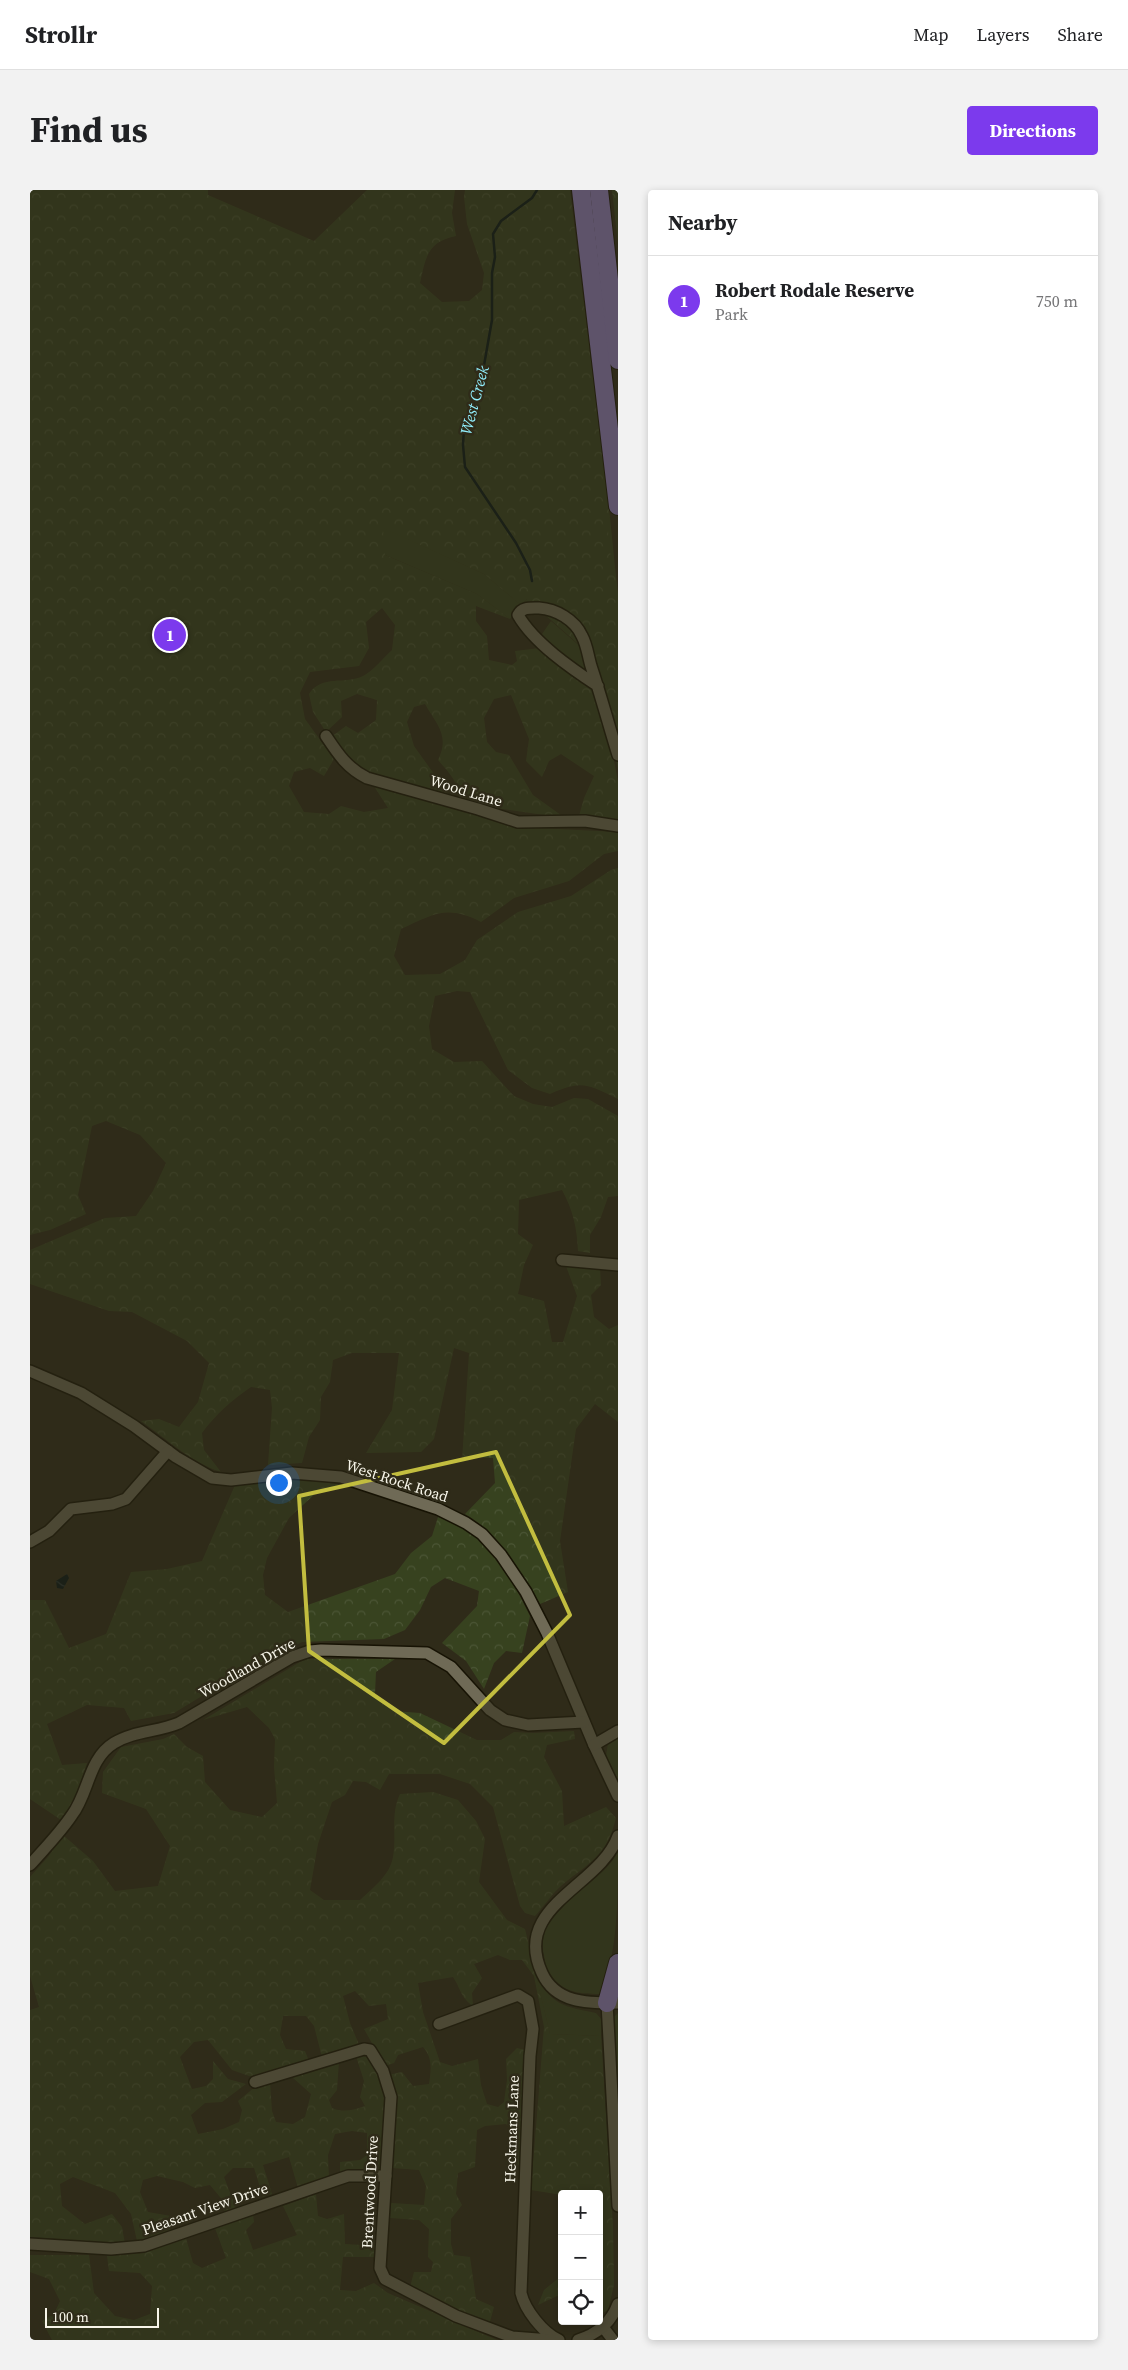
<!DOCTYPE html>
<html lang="en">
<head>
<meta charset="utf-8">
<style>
	body { margin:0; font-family:"Source Serif 4",serif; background:#f2f2f2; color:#202124 }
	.controls { position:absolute; right:15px; bottom:15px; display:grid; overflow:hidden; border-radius:5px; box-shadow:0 2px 8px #0003 }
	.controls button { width:45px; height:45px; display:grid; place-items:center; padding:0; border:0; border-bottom:1px solid #e0e0e0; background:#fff; color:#202124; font:25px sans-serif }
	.scale { position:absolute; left:15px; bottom:12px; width:114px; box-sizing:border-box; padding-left:5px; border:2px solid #f7f5e9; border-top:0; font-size:14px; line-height:18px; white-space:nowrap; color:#f7f5e9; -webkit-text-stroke:4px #2f2b19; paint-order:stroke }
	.you { position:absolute; left:248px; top:1292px; width:18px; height:18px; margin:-12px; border:4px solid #fff; border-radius:50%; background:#1a73e8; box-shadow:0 0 0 8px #1a73e833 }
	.badge { display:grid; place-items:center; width:32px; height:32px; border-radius:50%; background:#7c3aed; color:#fff; font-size:16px; font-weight:700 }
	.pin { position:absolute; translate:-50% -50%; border:2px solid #fff; box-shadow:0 1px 5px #0006 }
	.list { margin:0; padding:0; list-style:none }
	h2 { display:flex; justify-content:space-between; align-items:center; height:65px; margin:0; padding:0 20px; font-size:21px }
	h2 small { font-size:16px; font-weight:400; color:#757577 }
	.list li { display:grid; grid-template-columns:32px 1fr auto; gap:15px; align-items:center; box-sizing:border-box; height:90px; padding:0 20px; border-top:1px solid #e0e0e0 }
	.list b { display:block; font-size:19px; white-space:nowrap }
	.list p { margin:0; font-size:16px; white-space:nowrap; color:#757577 }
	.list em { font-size:16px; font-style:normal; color:#757577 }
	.icon { flex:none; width:28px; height:28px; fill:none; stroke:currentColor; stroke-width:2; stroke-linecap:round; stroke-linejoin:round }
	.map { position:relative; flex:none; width:588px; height:2150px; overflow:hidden; border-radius:5px }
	header { display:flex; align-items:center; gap:30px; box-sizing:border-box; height:70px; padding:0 25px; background:#fff; border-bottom:1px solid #e0e0e0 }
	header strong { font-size:24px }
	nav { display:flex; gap:28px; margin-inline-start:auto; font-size:18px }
	.intro { display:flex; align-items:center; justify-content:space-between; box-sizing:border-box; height:120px; padding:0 30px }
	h1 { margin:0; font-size:35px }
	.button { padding:12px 22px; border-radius:5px; background:#7c3aed; color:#fff; font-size:18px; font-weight:700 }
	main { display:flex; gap:30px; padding:0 30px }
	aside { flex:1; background:#fff; border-radius:5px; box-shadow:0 2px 8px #0003 }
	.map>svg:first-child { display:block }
	.grass { fill:#37421f }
	.forest { fill:url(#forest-crowns); fill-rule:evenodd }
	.water { fill:url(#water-waves) }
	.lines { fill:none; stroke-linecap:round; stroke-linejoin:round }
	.stream { stroke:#031215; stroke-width:2.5 }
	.minor-casing { stroke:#171304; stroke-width:14 }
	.highway-casing { stroke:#171304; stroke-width:20 }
	.minor { stroke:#6f6a56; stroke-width:11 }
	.highway { stroke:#9783cd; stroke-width:18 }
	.marked { fill:none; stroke:#c2bd3f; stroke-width:4; stroke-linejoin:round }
	.labels { text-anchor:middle; stroke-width:5; stroke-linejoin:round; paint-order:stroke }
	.street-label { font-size:15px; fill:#f7f5e9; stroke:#2f2b19 }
	.water-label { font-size:16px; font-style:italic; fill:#91effd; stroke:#2f2b19 }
</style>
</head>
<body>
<header>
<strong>Strollr</strong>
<nav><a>Map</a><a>Layers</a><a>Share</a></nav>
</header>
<div class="intro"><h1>Find us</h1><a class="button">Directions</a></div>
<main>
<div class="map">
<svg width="588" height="2150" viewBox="0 0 588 2150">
	<defs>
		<pattern id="forest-crowns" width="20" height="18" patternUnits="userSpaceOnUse" patternTransform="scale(1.25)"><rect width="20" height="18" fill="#37421f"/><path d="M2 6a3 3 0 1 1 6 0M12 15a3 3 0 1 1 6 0" fill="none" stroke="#4b5535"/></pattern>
		<pattern id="water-waves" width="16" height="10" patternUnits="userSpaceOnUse" patternTransform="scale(1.25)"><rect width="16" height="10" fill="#031215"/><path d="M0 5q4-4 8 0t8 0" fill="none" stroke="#283537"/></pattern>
	</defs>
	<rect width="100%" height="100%" fill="#2f2b19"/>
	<!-- grass -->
	<g class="grass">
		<path d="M 0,179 L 91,217 L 454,384 L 491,415 L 580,327 L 585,377 L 529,420 L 491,415 L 480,429 L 447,404 L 0,214 Z"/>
		<path d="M 521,431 L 553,459 L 560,483 L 553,484 L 510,447 Z"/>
		<path d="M 588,1548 L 588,1590 L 576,1566 L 578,1553 Z"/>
		<path d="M 588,1662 C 588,1707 588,1766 570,1804 C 547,1804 530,1802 518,1780 C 515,1776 515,1770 514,1765 C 504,1715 569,1699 588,1662 Z"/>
		<path d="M 506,1786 C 524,1817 534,1816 566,1823 L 572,1830 L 571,1846 L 520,1844 Z"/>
		<path d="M 588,1823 L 588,1907 L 583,1834 L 584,1827 Z"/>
	</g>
	<!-- forest -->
	<g class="forest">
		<path d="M 0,0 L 178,0 L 178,5 L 284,51 L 337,0 L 425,0 L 422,23 L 426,46 C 397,52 396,67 390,93 L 412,112 L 439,111 L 452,100 L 454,83 L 437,34 L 434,7 L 435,0 L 540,0 L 580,327 L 577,331 L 582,379 L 585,377 L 588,404 L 588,580 L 585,564 L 568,518 L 583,565 L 588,592 L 588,631 L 549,626 L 554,608 L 564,586 L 531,564 L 519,571 L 512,587 L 496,571 L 499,549 L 481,505 L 464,509 L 454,528 L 457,552 L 466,562 L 479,565 L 503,605 L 535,628 L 452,616 L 429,610 C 430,593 419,583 408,570 C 420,546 407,535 395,514 L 384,517 L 377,532 L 384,556 L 422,609 L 331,581 L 315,569 L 301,547 L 316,536 L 328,543 L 346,530 L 347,510 L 327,504 L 311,511 L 312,527 L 296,542 L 283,522 L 279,504 C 292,484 315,495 333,486 C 343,481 353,468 362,460 L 365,435 L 352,418 L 336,432 L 339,458 L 329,476 L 280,482 L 270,503 L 275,529 L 304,569 L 294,586 L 280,578 L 264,582 L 259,596 L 274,622 L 299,624 L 311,616 L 334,622 L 358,618 L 342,593 L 487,637 L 588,642 L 588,661 L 574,664 L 539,691 L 484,708 L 451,732 C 416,714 403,725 371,739 L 364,766 L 375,785 L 410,784 L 435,770 L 447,750 L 488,722 L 541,706 L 581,680 L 588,678 L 588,909 C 556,894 553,890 520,904 L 502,898 L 478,880 L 440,802 L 427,801 L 405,806 L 399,836 L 402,859 L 424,872 L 452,871 L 484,906 L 503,914 L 522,917 L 544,908 L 558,909 L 588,926 L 588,1006 L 578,1007 L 571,1027 L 560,1045 L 560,1063 L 548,1061 C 547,1038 543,1020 532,1000 L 489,1010 L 488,1044 L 503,1055 L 494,1075 L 488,1104 L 514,1111 L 522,1152 L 533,1152 L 547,1106 L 536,1076 L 570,1078 L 571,1095 L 561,1105 L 564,1127 L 579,1139 L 588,1135 L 588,1232 L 565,1214 L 546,1239 L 530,1351 L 538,1402 L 510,1414 C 490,1381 470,1344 435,1324 L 465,1293 L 463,1268 L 446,1267 L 432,1270 L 439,1163 L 424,1158 L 404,1249 L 391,1262 L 336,1263 L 362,1220 L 369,1163 L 322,1163 L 303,1170 L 300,1192 L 291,1207 L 290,1230 L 279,1247 L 272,1273 L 238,1275 L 242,1218 L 240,1200 L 221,1197 C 202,1210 186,1224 172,1243 L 174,1260 L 191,1282 C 160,1272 137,1249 111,1231 L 129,1229 L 149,1237 L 168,1212 L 179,1173 L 157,1151 L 102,1122 L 79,1121 L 0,1094 L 0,1060 L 75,1028 L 106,1026 L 123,1001 L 136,973 L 110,945 L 76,931 L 62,936 L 48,1005 L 56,1024 L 20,1040 L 0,1045 ZM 353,338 L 454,384 L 491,415 L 497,409 L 563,467 L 567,481 L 544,488 L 510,458 L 485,461 L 487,471 L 482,475 L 459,470 L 457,446 L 446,431 L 446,416 L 480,429 L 447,404 L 355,365 Z"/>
		<path d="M 582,0 L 588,0 L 588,54 Z"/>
		<path d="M 254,1290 L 281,1290 L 312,1295 L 288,1301 L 259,1328 L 237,1368 L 233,1385 L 235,1405 L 258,1422 L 365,1384 L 381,1363 L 402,1346 L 408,1327 C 423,1333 437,1338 450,1348 C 470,1364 488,1402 500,1426 L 492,1463 L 476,1461 L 464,1473 L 454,1499 L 436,1471 L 412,1453 L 447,1416 L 449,1401 L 415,1388 L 401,1397 L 390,1420 L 375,1440 L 354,1449 L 272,1452 L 208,1484 L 144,1523 L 101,1531 L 94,1518 L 57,1515 L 17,1534 L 32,1575 L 57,1573 L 43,1615 L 31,1630 L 0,1609 L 0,1410 L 15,1410 L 39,1458 L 76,1444 L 101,1382 L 137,1379 L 172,1371 L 205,1295 Z"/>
		<path d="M 275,1469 L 365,1469 L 346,1482 L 345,1504 L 364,1521 L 390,1523 L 447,1550 L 471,1550 L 484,1542 L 503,1543 L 544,1541 L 545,1549 L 517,1555 L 514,1567 L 532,1601 L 534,1636 L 576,1617 L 586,1628 C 576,1668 559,1672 531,1696 C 521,1705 514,1716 505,1726 L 495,1723 L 490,1716 L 463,1617 L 440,1594 L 410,1584 L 359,1584 L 350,1600 L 336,1592 L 323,1591 L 315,1605 L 302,1612 L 288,1654 L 280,1700 L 294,1710 L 330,1710 C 343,1698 360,1685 363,1667 C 367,1645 360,1625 370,1604 L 403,1602 L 428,1610 L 446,1631 L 455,1649 L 449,1692 L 477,1730 L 495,1739 L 520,1844 L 571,1846 L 583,2036 L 584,2095 L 578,2120 L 569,2125 L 569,2004 L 532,2005 L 501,2000 L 514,1837 L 504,1786 L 492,1770 L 480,1770 L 468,1765 L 444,1774 L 452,1788 L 442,1803 L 443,1816 C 430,1807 431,1799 423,1787 L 388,1793 L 393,1822 L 410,1872 L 422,1876 L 448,1869 L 451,1895 L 457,1914 L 468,1917 L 474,1912 L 477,1890 L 476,1869 L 487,1858 L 495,1860 L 491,1976 L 485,1973 L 477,1975 L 476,1965 L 485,1961 L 482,1940 L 476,1934 L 455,1936 L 447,1940 L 445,1977 L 428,1983 L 426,2004 L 432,2015 L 421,2029 L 421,2054 L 424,2065 L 440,2067 L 446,2109 L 464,2117 L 459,2135 L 425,2121 L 380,2097 L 384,2082 L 401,2082 L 403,2072 L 398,2067 L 399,2039 L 389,2030 L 360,2028 L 361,2013 L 394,2015 L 396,1996 L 389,1980 L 362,1978 L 358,1885 L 372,1882 L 383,1896 L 399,1894 C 401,1880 403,1868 393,1857 L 368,1865 L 364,1873 L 355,1876 L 334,1839 L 358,1829 L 356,1814 L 339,1816 L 325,1801 L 313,1806 L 320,1833 L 330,1857 L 292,1867 L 284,1836 L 276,1826 L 253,1826 L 250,1845 L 256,1859 L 275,1861 L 279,1871 L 225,1888 L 202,1880 L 178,1850 L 164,1852 L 150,1867 L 162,1899 L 176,1896 L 183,1889 L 183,1871 L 198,1889 L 216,1894 L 192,1912 L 175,1913 L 161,1925 L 168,1944 L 193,1939 L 209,1932 L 212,1920 L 208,1911 L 225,1897 L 240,1892 L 242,1921 L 246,1932 L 263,1934 L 275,1927 L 281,1904 L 262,1887 L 309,1871 L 307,1900 L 299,1910 L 302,1918 C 313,1923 324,1920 335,1916 L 330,1907 L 334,1891 L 326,1866 L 338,1866 C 363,1905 355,1939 352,1983 L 310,1986 L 310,1972 L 330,1970 L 337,1965 L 337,1943 L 322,1941 L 305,1944 L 298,1965 L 299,1989 L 268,1998 L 259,1967 L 233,1975 L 242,2004 L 233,2007 L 224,1978 L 203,1978 L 194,1987 L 207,2021 L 194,2023 L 195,2013 L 180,1995 L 165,1998 L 153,1992 L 127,1986 L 113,1990 L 110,2002 L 118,2022 L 141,2026 L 141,2041 L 107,2051 L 101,2024 L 85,2003 L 43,1987 L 30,1994 L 32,2016 L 55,2034 L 82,2024 L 92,2037 L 95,2054 L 0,2047 L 0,1820 L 9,1817 L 0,1786 L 0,1687 L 18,1667 L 33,1645 L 63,1671 L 85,1701 L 128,1696 L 140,1656 L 116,1619 L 72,1603 L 73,1582 L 91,1557 L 133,1549 L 144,1544 L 157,1557 L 173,1566 L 175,1592 L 200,1620 L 232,1627 L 247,1613 L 244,1577 L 245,1549 L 239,1538 L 217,1517 L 173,1530 Z"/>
		<path d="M 286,2004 L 288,2026 L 297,2029 L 314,2024 L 315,2054 L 347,2056 L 346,2067 L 313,2067 L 310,2100 L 326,2101 L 344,2093 L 358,2103 L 467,2150 L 22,2150 L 12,2131 L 24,2124 L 30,2111 L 19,2089 L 0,2082 L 0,2065 L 59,2065 L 64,2103 L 85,2126 L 104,2130 L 120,2124 L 122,2096 L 110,2083 L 79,2081 L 77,2066 L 100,2064 L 156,2048 L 163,2073 L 172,2078 L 196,2068 L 185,2038 L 223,2025 L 224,2032 L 216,2040 L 223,2060 L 267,2045 L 253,2016 Z"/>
		<path d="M 532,2067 L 532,2107 L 527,2106 L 508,2115 L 514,2100 L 530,2087 L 529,2069 Z"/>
	</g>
	<!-- water -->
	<path class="water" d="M 37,1384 L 39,1388 L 33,1399 L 27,1398 L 26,1391 Z"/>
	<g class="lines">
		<!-- stream -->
		<path class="stream" d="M 502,391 L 500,380 L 486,353 L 435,277 L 433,255 L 434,238 L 450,198 L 462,130 L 462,83 L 465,67 L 463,44 L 471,31 L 502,8 L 507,0"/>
		<!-- minor casing -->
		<g class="minor-casing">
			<g id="minor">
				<path d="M 568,496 C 542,479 504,453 488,425 C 492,417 500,418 509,418 C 526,419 545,430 552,446 C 557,455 558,466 561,476 C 571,506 579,536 588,565"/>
				<path d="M 296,546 C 308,564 317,578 337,588 L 448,619 L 488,632 L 555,631 L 588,636"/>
				<path d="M 532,1070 L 588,1075"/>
				<path d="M 0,1181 L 51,1203 L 104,1236 L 146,1267 L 182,1288 L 201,1290 L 262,1283 L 311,1287 L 408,1319 L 436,1333 L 452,1344 L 471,1365 L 496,1402 L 517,1443 L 564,1555 L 588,1606"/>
				<path d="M 0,1352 L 19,1341 L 41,1319 L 82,1314 L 96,1309 L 138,1261"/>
				<path d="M 564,1555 L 588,1541"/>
				<path d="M 588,1646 C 570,1697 481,1716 512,1783 C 526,1814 559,1813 588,1813"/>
				<path d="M 0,1675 C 14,1659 30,1643 42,1625 C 59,1603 58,1569 84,1553 C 103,1541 128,1542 149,1533 L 262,1467 L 280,1461 L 291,1460 L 397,1463 L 421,1477 L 460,1520 L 475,1530 L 498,1535 L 554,1532"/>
				<path d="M 577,1813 L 588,2016"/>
				<path d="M 409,1834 L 488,1805 L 498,1811 L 503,1839 L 500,1866 L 491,2103 C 495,2120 513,2143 529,2150"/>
				<path d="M 225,1892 L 334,1859 L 340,1860 L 353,1881 L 361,1907 L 350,2078 L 355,2089 L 426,2126 L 482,2147 L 521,2150"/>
				<path d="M 0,2054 L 81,2059 L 114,2056 L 318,1986 L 356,1986"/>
				<path d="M 573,2137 L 583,2150"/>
				<path d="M 548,2150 C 568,2144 581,2133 588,2114"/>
			</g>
		</g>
		<!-- highway casing -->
		<g class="highway-casing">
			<g id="highway">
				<path d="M 551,0 L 588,316"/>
				<path d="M 569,0 L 588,170"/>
				<path d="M 577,1813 L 588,1773"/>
			</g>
		</g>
		<!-- minor -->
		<use href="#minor" class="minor"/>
		<!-- highway -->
		<use href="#highway" class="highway"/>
	</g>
	<!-- marked area -->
	<path d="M0 0H588V2150H0ZM 466,1262 L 540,1425 L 414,1553 L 279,1461 L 269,1306 Z" fill="#2f2b19" fill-opacity=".55" fill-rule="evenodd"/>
	<path class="marked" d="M 466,1262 L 540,1425 L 414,1553 L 279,1461 L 269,1306 Z"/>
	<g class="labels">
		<!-- street labels -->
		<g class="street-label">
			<text transform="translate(436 601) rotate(17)" y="5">Wood Lane</text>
			<text transform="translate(367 1291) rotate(18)" y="5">West Rock Road</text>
			<text transform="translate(217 1478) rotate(-29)" y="5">Woodland Drive</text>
			<text transform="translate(482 1939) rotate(-88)" y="5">Heckmans Lane</text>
			<text transform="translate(340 2002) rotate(-87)" y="5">Brentwood Drive</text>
			<text transform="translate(175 2019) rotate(-19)" y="5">Pleasant View Drive</text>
		</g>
		<!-- water labels -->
		<g class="water-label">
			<text transform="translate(444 210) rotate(-75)" y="6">West Creek</text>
		</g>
	</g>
</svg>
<div class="controls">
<button>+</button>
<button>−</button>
<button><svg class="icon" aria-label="locate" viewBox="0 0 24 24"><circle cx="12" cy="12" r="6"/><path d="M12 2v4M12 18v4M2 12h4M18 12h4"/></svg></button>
</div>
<div class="scale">100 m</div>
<div class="you"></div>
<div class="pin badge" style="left:140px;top:445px">1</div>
</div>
<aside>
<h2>Nearby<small></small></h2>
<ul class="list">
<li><span class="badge">1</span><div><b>Robert Rodale Reserve</b><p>Park</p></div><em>750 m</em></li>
</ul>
</aside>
</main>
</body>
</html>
